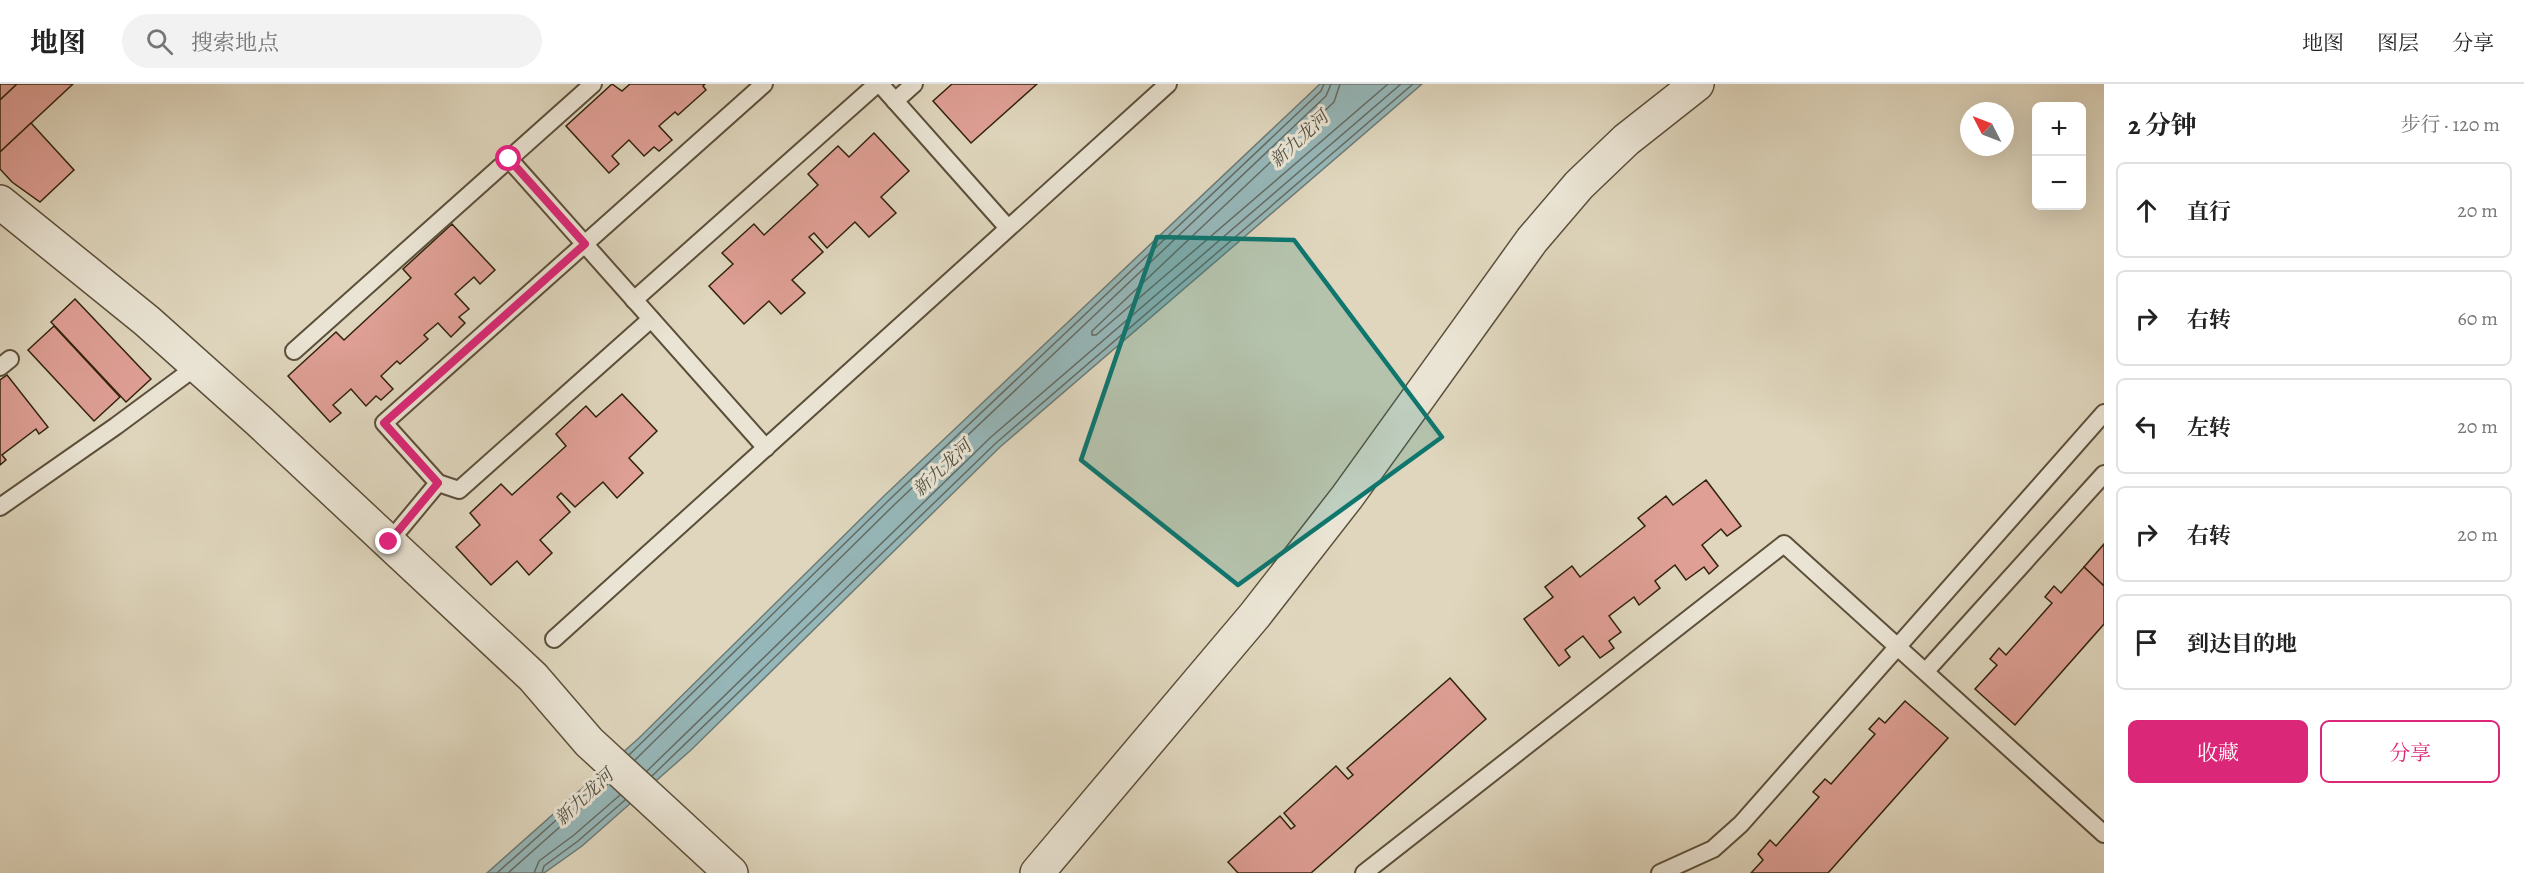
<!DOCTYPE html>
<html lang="zh">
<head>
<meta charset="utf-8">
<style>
	body { margin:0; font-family:Alegreya,"Noto Serif SC",serif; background:#f2f2f2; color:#222 }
	.controls { position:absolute; right:18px; top:18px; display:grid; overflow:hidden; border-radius:9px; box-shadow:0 6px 24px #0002 }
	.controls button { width:54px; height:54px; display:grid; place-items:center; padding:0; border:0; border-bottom:2px solid #e0e0e0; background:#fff; color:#222; font:30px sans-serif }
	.compass { position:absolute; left:1960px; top:18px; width:54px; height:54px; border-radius:50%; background:#fff; box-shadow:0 6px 24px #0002; rotate:312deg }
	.stop { position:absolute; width:18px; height:18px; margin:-14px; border:4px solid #db2777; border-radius:50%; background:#fff }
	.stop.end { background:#db2777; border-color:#fff; box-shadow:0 2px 6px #0008 }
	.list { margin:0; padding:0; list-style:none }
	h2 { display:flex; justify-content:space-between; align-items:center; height:78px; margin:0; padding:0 24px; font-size:26px }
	h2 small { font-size:20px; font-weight:400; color:#767676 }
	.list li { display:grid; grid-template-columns:39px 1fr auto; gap:18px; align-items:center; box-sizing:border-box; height:96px; margin:0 12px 12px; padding:0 12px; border:2px solid #e0e0e0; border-radius:9px }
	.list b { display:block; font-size:22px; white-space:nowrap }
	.list em { font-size:20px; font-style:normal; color:#767676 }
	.actions { display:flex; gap:12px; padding:18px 24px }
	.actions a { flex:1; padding:14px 0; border:2px solid #db2777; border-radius:9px; text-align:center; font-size:21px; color:#db2777 }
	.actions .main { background:#db2777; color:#fff }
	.icon { flex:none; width:33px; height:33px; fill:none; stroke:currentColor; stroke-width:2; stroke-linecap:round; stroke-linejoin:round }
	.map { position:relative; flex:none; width:2104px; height:789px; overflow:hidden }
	header { display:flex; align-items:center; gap:36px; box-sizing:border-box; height:84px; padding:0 30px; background:#fff; border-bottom:2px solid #e0e0e0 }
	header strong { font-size:28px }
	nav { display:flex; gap:33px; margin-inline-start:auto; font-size:21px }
	.search { width:420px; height:54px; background:#f2f2f2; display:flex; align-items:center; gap:15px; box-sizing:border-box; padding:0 21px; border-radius:33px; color:#767676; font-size:22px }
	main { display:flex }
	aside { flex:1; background:#fff }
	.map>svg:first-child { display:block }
	.water { fill:#96b7b9; stroke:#6e7b75; stroke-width:1.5 }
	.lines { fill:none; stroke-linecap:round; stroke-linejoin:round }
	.shore { stroke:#646c64; stroke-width:1.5 }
	.building { fill:#df9f95; stroke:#31220e; stroke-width:1.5 }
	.service-casing { stroke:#5c4f3a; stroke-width:20 }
	.minor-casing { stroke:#5c4f3a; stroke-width:36 }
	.tertiary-casing { stroke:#5c4f3a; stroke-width:36 }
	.service { stroke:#eae4d4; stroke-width:16 }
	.minor { stroke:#eae4d4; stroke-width:33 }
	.tertiary { stroke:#eae4d4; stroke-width:33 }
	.route { stroke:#db2777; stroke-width:8 }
	.marked { fill:#0f766e; fill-opacity:0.2; stroke:#0f766e; stroke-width:4.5; stroke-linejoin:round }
	.labels { text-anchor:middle; stroke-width:6; stroke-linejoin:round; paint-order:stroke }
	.water-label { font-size:18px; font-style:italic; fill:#4f4f41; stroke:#eae4d4 }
</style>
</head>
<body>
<header>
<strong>地图</strong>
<div class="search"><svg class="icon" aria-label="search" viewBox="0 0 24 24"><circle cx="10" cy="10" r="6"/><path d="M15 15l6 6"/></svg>搜索地点</div>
<nav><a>地图</a><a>图层</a><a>分享</a></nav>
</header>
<main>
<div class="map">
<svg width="2104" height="789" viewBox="0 0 2104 789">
	<rect width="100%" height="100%" fill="#dfd6bd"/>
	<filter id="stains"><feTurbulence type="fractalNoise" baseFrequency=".00333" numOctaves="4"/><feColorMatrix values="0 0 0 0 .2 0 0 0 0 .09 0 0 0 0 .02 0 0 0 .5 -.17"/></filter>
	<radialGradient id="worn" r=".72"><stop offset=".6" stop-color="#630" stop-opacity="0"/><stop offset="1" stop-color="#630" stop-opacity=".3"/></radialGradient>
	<!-- water -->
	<path class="water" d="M 1320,0 L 1422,0 L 1000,363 L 691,666 L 582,762 L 544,789 L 487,789 L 639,654 L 885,411 Z"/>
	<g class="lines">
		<!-- shore -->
		<g class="shore">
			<path d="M 1340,0 L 1334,18 L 1092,247 L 1092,251 L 1096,251 L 1388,0"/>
			<path d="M 629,671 L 889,416 L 1321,7 L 1324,0"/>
			<path d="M 635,676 L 894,421 L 1326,12 L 1331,0"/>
			<path d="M 647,687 L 991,353 L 1401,0"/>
			<path d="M 652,692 L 996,359 L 1413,0"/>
			<path d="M 497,789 L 602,695"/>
			<path d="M 508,789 L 608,700"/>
			<path d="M 534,789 L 539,777 L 574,751 L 620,711"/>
			<path d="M 542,789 L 544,782 L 578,757 L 625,716"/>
		</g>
	</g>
	<!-- building -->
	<g class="building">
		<path d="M 0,0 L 17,0 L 0,16 Z"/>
		<path d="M 17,0 L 73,0 L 0,68 L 0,16 Z"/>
		<path d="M 612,0 L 622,7 L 630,0 L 705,0 L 703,2 L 706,6 L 678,31 L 675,28 L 659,42 L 672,56 L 659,67 L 654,63 L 644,72 L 629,56 L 612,72 L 619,80 L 609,89 L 566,42 Z"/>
		<path d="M 952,0 L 1037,0 L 971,59 L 933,17 Z"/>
		<path d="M 31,39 L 74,86 L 40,118 L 12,98 L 0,85 L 0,68 Z"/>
		<path d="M 874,49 L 909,87 L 881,113 L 896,129 L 869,153 L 855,138 L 827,164 L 814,149 L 809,153 L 823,168 L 792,196 L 805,209 L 781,230 L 769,217 L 744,240 L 709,202 L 733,180 L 722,169 L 754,140 L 764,151 L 818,101 L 808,90 L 838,62 L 849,73 Z"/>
		<path d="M 452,140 L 495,186 L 480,200 L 474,193 L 455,210 L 469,225 L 459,233 L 465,239 L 451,253 L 438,239 L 424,251 L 428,255 L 400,280 L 397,277 L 381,292 L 393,305 L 381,316 L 376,312 L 366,322 L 351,305 L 333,321 L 341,329 L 330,338 L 288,292 L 336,248 L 344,256 L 411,194 L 403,185 Z"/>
		<path d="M 75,215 L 151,295 L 126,318 L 51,238 Z"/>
		<path d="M 54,242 L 120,313 L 94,337 L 28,266 Z"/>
		<path d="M 7,291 L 48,343 L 39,350 L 36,345 L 2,371 L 6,376 L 0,381 L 0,296 Z"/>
		<path d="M 622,310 L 657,347 L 629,374 L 643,389 L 617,414 L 603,398 L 575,423 L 561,409 L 557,413 L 570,428 L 540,456 L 552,469 L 529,491 L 517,477 L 491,501 L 456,463 L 480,441 L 470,429 L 501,400 L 512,411 L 566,362 L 556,350 L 586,322 L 596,333 Z"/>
		<path d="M 1706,396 L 1741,442 L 1727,452 L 1721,445 L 1702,461 L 1718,482 L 1709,490 L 1704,483 L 1686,496 L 1675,481 L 1655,497 L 1660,504 L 1639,521 L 1634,513 L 1609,532 L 1621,548 L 1609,557 L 1614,564 L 1600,574 L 1583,552 L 1565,566 L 1570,573 L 1559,582 L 1524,535 L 1553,513 L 1545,503 L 1572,482 L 1580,493 L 1645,442 L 1638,434 L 1666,412 L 1673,421 Z"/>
		<path d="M 2104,460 L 2104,502 L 2084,483 Z"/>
		<path d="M 2084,483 L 2104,502 L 2104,540 L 2015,641 L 1975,605 L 1997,581 L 1990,575 L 1999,564 L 2006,571 L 2052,519 L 2045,513 L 2054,502 L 2061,509 Z"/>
		<path d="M 1450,594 L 1486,635 L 1311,789 L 1238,789 L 1228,778 L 1280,732 L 1291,745 L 1295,742 L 1284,729 L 1336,682 L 1348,695 L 1353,691 L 1347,684 Z"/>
		<path d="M 1905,617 L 1948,654 L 1828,789 L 1751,789 L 1763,776 L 1758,770 L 1770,756 L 1776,762 L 1819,713 L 1813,708 L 1825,695 L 1831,700 L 1875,650 L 1869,645 L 1879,634 L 1885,639 Z"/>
	</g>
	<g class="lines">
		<!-- service casing -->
		<g class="service-casing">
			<g id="service">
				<path d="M 880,0 L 1008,144"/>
				<path d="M 895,17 L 914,0"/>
				<path d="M 509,75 L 766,364"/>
				<path d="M 634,216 L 877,0"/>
				<path d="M 294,267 L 593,0"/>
				<path d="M 0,283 L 10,275"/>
				<path d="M 438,399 L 459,406 L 651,235"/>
				<path d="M 0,423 L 116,342 L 197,282"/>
				<path d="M 389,458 L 438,399 L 384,339 L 764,0"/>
				<path d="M 554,555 L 1168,0"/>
				<path d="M 1926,587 L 2104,390"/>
				<path d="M 1364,789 L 1784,460 L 2104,750"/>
				<path d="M 1660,789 L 1713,765 L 1741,740 L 2104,329"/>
			</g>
		</g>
		<!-- minor casing -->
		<g class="minor-casing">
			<path id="minor" d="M 0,118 L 147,237 L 259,337 L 533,593 L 589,658 L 731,789"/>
		</g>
		<!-- tertiary casing -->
		<g class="tertiary-casing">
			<path id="tertiary" d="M 1037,789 L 1255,531 L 1347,413 L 1532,156 L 1579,101 L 1626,56 L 1697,0"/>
		</g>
		<!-- service -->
		<use href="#service" class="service"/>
		<!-- minor -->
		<use href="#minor" class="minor"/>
		<!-- tertiary -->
		<use href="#tertiary" class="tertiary"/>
	</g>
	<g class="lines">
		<!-- route -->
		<path class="route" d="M 389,458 L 438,399 L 384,339 L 585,160 L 509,75"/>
	</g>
	<!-- marked area -->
	<path class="marked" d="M 1157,153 L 1294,156 L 1442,353 L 1238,501 L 1081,376 Z"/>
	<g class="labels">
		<!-- water labels -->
		<g class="water-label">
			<text transform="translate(1299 55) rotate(-43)" y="6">新九龙河</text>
			<text transform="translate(942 384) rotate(-43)" y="6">新九龙河</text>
			<text transform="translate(584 713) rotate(-43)" y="6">新九龙河</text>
		</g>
	</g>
	<rect width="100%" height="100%" filter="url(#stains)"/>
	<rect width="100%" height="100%" fill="url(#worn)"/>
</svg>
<div class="controls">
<button>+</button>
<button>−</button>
</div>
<svg class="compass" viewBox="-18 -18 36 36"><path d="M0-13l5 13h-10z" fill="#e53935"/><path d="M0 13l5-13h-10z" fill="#767676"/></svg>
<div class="stop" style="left:509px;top:75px"></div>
<div class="stop end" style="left:389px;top:458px"></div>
</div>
<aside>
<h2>2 分钟<small>步行 · 120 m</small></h2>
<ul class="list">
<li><svg class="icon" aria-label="ahead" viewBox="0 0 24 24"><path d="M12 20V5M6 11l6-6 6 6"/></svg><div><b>直行</b></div><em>20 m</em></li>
<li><svg class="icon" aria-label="right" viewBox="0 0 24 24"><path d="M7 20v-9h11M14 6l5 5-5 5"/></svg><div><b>右转</b></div><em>60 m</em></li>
<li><svg class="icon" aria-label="left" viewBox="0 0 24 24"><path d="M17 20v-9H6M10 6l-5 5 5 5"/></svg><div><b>左转</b></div><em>20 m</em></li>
<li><svg class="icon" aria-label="right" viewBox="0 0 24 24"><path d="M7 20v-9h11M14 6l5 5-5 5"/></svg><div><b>右转</b></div><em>20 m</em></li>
<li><svg class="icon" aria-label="arrive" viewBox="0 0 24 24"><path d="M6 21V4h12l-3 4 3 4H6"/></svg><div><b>到达目的地</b></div></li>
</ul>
<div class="actions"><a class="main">收藏</a><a>分享</a></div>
</aside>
</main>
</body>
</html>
